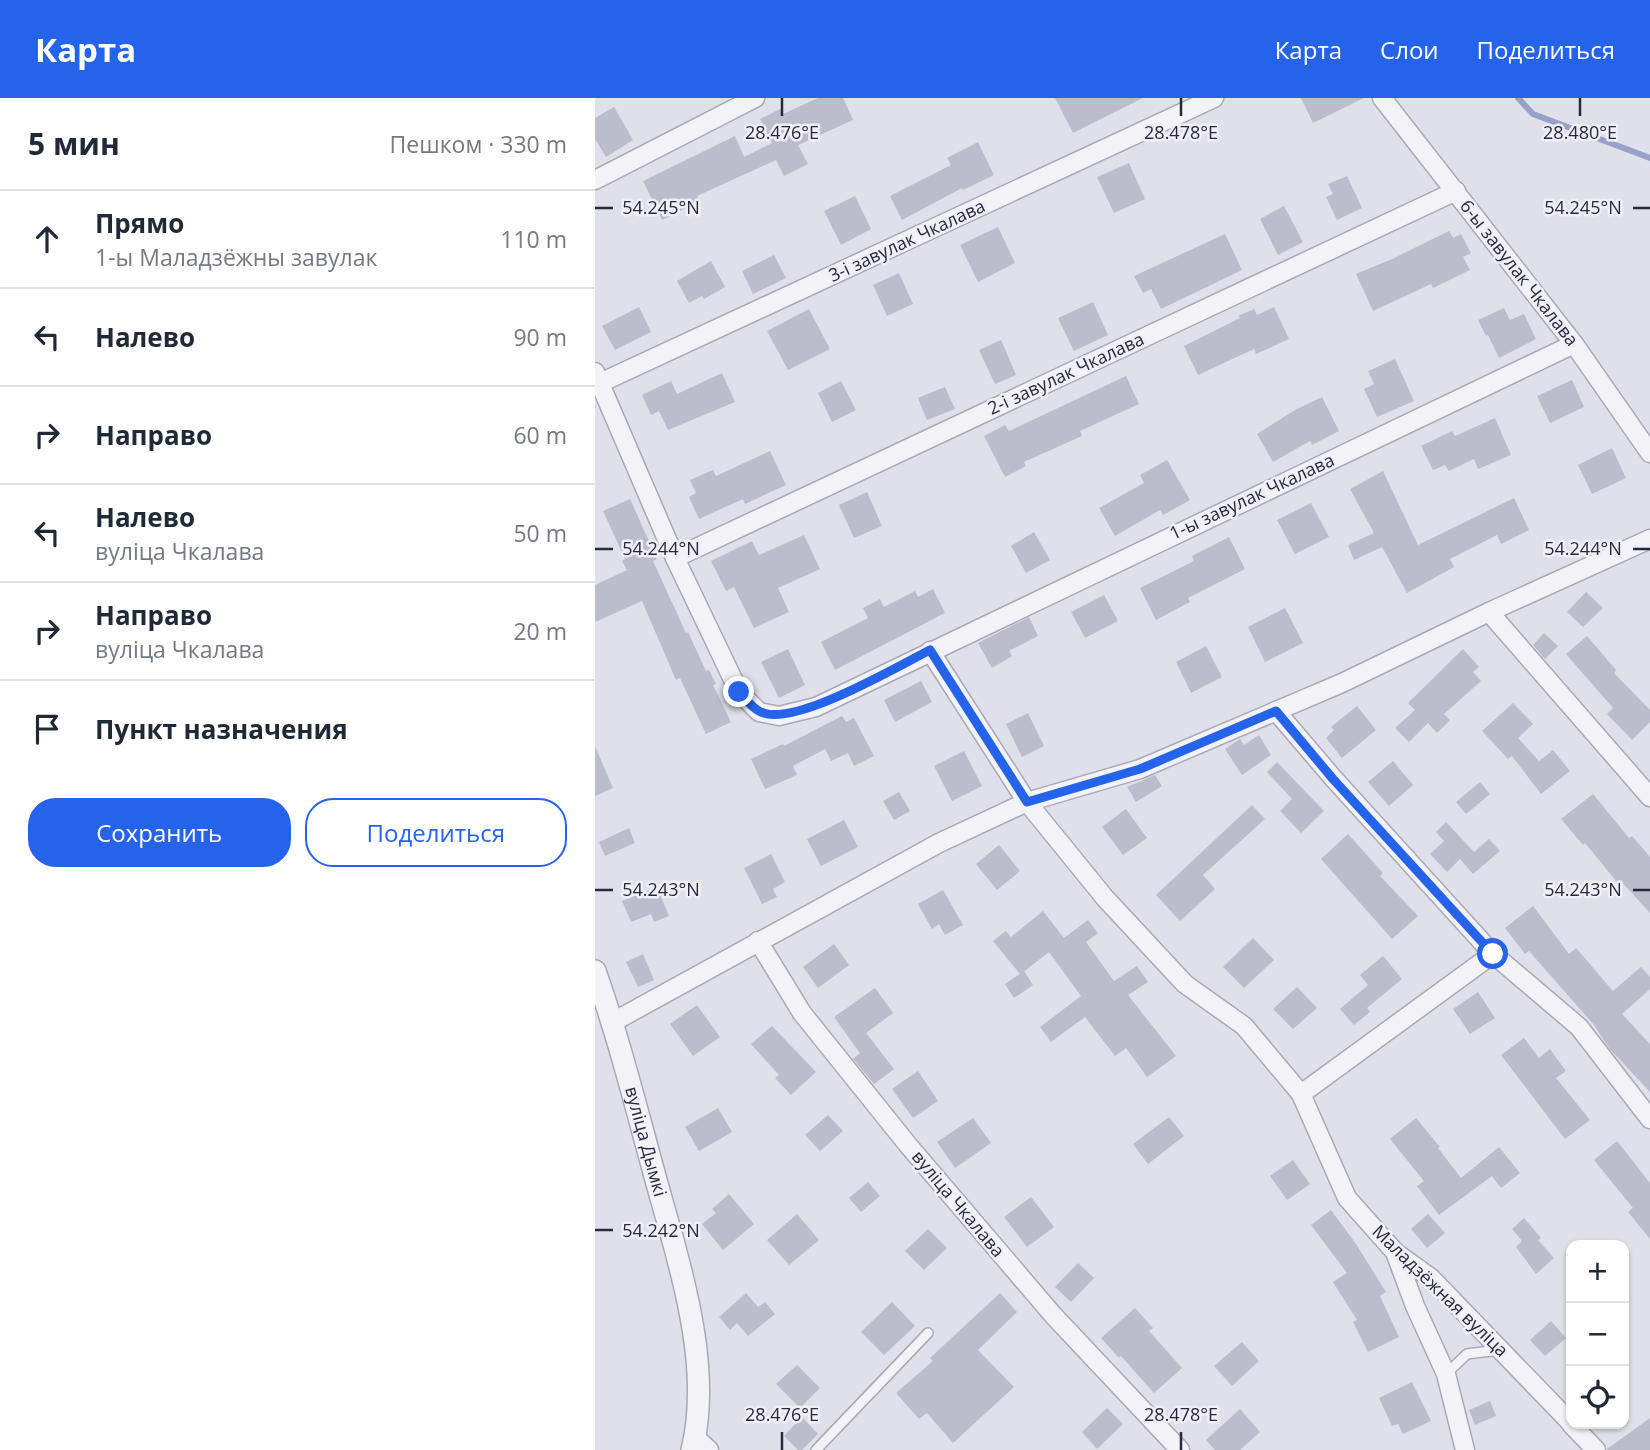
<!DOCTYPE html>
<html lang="ru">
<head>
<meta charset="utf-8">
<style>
	body { margin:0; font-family:"Open Sans",sans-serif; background:#f6f6f7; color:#1f2937 }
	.controls { position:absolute; right:21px; bottom:21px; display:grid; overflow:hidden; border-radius:14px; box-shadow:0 2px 5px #0004 }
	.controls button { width:63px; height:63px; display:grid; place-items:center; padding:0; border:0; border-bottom:2px solid #e0e1e3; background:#fff; color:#1f2937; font:35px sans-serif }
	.stop { position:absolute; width:21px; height:21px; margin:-16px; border:5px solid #2563eb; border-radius:50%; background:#fff }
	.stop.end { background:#2563eb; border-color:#fff; box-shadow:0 2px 7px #0008 }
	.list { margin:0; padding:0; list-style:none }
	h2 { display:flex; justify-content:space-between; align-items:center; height:91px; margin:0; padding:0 28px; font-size:30px }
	h2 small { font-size:23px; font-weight:400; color:#747a83 }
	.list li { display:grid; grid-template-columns:46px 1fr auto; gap:21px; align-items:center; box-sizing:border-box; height:98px; padding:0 28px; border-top:2px solid #e0e1e3 }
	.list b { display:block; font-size:26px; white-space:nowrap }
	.list p { margin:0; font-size:23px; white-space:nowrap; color:#747a83 }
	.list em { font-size:23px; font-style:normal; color:#747a83 }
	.actions { display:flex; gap:14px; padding:21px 28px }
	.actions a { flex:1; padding:16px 0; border:2px solid #2563eb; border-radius:28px; text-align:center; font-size:24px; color:#2563eb }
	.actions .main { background:#2563eb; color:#fff }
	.icon { flex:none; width:38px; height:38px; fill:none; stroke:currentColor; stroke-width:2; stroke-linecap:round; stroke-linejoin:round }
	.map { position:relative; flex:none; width:1055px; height:1352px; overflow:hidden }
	header { display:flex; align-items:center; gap:42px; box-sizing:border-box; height:98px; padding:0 35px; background:#2563eb; color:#fff }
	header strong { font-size:33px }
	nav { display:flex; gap:38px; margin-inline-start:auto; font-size:24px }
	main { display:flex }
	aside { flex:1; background:#fff }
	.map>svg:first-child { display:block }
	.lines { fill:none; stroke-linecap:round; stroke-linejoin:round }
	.stream { stroke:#99a1ca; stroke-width:6 }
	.building { fill:#bcbdcc }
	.service-casing { stroke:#a8a9b7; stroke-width:12 }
	.minor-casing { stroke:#a8a9b7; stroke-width:21 }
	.tertiary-casing { stroke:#a8a9b7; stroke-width:24 }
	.service { stroke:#f2f2f7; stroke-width:9 }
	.minor { stroke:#f2f2f7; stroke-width:18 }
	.tertiary { stroke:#f2f2f7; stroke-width:21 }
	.route { stroke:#2563eb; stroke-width:9 }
	.ticks { fill:none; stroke:#282941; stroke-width:2.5 }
	.labels { text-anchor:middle; stroke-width:5; stroke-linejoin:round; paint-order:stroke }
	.street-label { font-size:18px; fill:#282941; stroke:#eff0f6 }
	.ticks-label { font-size:18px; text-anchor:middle; fill:#282941; stroke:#eff0f6; stroke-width:5; stroke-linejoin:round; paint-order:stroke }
</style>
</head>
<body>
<header>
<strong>Карта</strong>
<nav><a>Карта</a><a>Слои</a><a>Поделиться</a></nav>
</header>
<main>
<aside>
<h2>5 мин<small>Пешком · 330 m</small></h2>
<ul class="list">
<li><svg class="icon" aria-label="ahead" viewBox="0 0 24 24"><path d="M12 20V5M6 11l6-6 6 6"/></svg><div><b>Прямо</b><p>1-ы Маладзёжны завулак</p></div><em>110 m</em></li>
<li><svg class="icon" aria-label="left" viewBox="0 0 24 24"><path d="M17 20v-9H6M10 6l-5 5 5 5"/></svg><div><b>Налево</b></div><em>90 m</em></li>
<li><svg class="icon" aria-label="right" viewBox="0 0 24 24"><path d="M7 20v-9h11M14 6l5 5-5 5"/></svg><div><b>Направо</b></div><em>60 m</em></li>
<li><svg class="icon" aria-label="left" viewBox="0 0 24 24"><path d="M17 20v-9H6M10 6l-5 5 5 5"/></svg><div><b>Налево</b><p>вуліца Чкалава</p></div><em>50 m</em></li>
<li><svg class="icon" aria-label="right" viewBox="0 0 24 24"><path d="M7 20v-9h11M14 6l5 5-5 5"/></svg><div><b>Направо</b><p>вуліца Чкалава</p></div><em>20 m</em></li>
<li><svg class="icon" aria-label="arrive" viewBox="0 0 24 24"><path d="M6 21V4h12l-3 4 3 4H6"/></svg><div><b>Пункт назначения</b></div></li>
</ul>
<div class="actions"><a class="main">Сохранить</a><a>Поделиться</a></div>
</aside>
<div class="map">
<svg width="1055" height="1352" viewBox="0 0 1055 1352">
	<rect width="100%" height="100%" fill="#dfe0e9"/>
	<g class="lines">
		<!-- stream -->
		<path class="stream" d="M 923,0 L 938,16 L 1055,60"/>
	</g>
	<!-- building -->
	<g class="building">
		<path d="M 223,0 L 248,0 L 258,22 L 203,47 L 213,66 L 189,78 L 181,62 L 102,98 L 105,103 L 67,122 L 48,83 L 140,38 L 149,59 L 177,45 L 165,21 L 185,11 L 188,16 Z"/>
		<path d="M 460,0 L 548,0 L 478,35 Z"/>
		<path d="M 706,0 L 769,0 L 718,25 Z"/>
		<path d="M 19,9 L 38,42 L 11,59 L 0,41 L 0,20 Z"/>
		<path d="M 383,44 L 399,77 L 368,92 L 367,90 L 307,122 L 295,98 L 356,67 L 352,60 Z"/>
		<path d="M 534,65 L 550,101 L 519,115 L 502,79 Z"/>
		<path d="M 752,78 L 767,110 L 742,122 L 731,99 L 738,96 L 733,86 Z"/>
		<path d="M 260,98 L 276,131 L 246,147 L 229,113 Z"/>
		<path d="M 689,108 L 708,144 L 683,157 L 665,121 Z"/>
		<path d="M 403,129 L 420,165 L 383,184 L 365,147 Z"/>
		<path d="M 854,133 L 858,140 L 866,136 L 876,155 L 868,159 L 875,172 L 838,190 L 836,186 L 778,213 L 761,176 L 797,161 Z"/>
		<path d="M 630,136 L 647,172 L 566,211 L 556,191 L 548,195 L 539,178 Z"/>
		<path d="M 179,157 L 191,180 L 158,196 L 147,173 Z"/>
		<path d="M 116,163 L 130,189 L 109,201 L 107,198 L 94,205 L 82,183 Z"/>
		<path d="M 304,175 L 318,206 L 292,218 L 278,187 Z"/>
		<path d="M 498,204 L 513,237 L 479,253 L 463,220 Z"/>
		<path d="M 44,209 L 56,234 L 20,252 L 7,228 Z"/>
		<path d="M 679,209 L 694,241 L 661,256 L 659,251 L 603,277 L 589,248 L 645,220 L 643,218 L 659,211 L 662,217 Z"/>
		<path d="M 909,210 L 915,222 L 929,216 L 941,241 L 904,260 L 893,237 L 891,238 L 883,222 Z"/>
		<path d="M 214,211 L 235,251 L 193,272 L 172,233 Z"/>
		<path d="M 406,242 L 421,277 L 400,286 L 384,252 Z"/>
		<path d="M 800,261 L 819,303 L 782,319 L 769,291 L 779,286 L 773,273 Z"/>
		<path d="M 127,275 L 140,304 L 73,332 L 64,313 L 56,317 L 47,297 L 76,283 L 82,296 Z"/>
		<path d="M 531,278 L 544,306 L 485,333 L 487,338 L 429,364 L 431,368 L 410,379 L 389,338 L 410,327 L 414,333 Z"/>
		<path d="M 977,282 L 989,309 L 955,325 L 942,298 Z"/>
		<path d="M 246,283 L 261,312 L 237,324 L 223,295 Z"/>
		<path d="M 350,289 L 360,311 L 332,322 L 323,300 Z"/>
		<path d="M 727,299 L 744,333 L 717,347 L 715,343 L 678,364 L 662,336 L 700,312 Z"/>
		<path d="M 900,320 L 916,357 L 883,371 L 879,361 L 854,373 L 850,367 L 838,372 L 826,348 L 857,333 L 860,338 Z"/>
		<path d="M 1017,350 L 1031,380 L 997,396 L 983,367 Z"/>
		<path d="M 175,353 L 191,387 L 150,406 L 148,401 L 104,421 L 94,399 L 101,395 L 95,382 L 118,372 L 121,378 Z"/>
		<path d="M 572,362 L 595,402 L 568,417 L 565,412 L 520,438 L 504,410 L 549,385 L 545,377 Z"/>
		<path d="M 788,373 L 823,447 L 919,400 L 934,432 L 906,446 L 902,437 L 855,461 L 859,469 L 812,495 L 787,449 L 759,462 L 753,447 L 779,435 L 755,391 Z"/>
		<path d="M 272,394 L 287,428 L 259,440 L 244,407 Z"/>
		<path d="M 35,401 L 62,461 L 58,463 L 91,535 L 93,534 L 111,573 L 114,572 L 121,586 L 118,587 L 136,624 L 111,636 L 85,580 L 81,582 L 47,503 L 0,524 L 0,487 L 32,472 L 27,463 L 30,461 L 8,413 Z"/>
		<path d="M 716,405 L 734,439 L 700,456 L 682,422 Z"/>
		<path d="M 439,434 L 455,462 L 431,475 L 416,448 Z"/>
		<path d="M 209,437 L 225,471 L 183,490 L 194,514 L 159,530 L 139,489 L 131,493 L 116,463 L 157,443 L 164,457 Z"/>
		<path d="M 634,439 L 650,471 L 593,500 L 595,504 L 561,522 L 545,490 L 599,463 L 597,458 Z"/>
		<path d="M 338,491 L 350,515 L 240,572 L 226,544 L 273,520 L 268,510 L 285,501 L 289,509 L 320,493 L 323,499 Z"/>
		<path d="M 991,494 L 1008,510 L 988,529 L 972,514 Z"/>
		<path d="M 509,497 L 523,523 L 490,540 L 476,514 Z"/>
		<path d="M 690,510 L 708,545 L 670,564 L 653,529 Z"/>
		<path d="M 434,519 L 443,538 L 414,553 L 417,558 L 397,570 L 383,545 Z"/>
		<path d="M 949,535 L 963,548 L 950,561 L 938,547 Z"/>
		<path d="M 992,538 L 1021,572 L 1019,575 L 1055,612 L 1055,624 L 1037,642 L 1012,616 L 1018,610 L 971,556 Z"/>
		<path d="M 611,548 L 627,579 L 596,595 L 581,564 Z"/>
		<path d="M 193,551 L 210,587 L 184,600 L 166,564 Z"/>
		<path d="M 868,551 L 884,569 L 878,574 L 886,583 L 849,616 L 855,622 L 842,635 L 833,625 L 814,644 L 800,630 L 820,612 L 813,605 Z"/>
		<path d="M 326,583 L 337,604 L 300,624 L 289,602 Z"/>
		<path d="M 918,605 L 938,626 L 923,640 L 944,663 L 958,652 L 975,673 L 946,696 L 917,658 L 913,661 L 887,633 Z"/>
		<path d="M 762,608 L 781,632 L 747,660 L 731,640 L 739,632 L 736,629 Z"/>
		<path d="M 433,615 L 449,648 L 427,659 L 411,626 Z"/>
		<path d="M 247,618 L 251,624 L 259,620 L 279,658 L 259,668 L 253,655 L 236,663 L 230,651 L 198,668 L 202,677 L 170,691 L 156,661 L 188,646 L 189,648 Z"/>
		<path d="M 664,637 L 676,657 L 647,677 L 630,651 L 645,641 L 649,647 Z"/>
		<path d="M 0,648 L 18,690 L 0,698 Z"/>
		<path d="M 369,653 L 387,688 L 357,703 L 339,668 Z"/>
		<path d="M 798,663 L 818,687 L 794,708 L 773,684 Z"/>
		<path d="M 682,664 L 729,713 L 706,735 L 685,713 L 697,701 L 672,674 Z"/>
		<path d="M 560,677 L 567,688 L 541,704 L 532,689 Z"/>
		<path d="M 885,684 L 895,696 L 871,716 L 861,704 Z"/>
		<path d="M 304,694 L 315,713 L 299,722 L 288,703 Z"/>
		<path d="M 998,696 L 1034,740 L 1037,738 L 1055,759 L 1055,815 L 1025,782 L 1022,784 L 990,745 L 988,747 L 966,721 Z"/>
		<path d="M 657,707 L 670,721 L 608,777 L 620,791 L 585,823 L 561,797 Z"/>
		<path d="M 531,711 L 552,740 L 528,757 L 507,729 Z"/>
		<path d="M 249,722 L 263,749 L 226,768 L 212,741 Z"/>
		<path d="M 851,724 L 879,754 L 894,741 L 905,753 L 878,776 L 865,761 L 852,774 L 835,756 L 849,743 L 841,734 Z"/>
		<path d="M 34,730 L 40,745 L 10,758 L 4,744 Z"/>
		<path d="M 753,736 L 788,775 L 785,778 L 823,818 L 797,841 L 726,761 Z"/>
		<path d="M 404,747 L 425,773 L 402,792 L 381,766 Z"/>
		<path d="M 176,756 L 190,784 L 178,791 L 182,799 L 167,806 L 149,770 Z"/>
		<path d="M 62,789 L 74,818 L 59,824 L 56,816 L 36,824 L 27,803 Z"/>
		<path d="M 348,792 L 368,827 L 350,837 L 344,826 L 337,831 L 323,806 Z"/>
		<path d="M 938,808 L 974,856 L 981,850 L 1018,893 L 1046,869 L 1055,879 L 1055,891 L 1027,916 L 1055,946 L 1055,994 L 1014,950 L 999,927 L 934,853 L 930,856 L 910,830 Z"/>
		<path d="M 448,813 L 469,840 L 493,822 L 503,835 L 491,844 L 519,883 L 542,868 L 553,884 L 533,897 L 581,958 L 552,979 L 531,950 L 520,958 L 490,919 L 456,944 L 445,929 L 486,898 L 454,854 L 427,875 L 429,873 L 438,887 L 419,900 L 410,886 L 425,876 L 398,843 L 411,833 L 416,839 Z"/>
		<path d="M 658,840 L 679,862 L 649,890 L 628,869 Z"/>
		<path d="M 239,846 L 254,867 L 223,890 L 208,869 Z"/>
		<path d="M 48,856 L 59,882 L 43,889 L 31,864 Z"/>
		<path d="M 788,858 L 807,881 L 772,910 L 775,914 L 759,927 L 745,911 L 773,887 L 765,877 Z"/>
		<path d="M 702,889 L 722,910 L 698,931 L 678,911 Z"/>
		<path d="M 280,890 L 298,915 L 271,935 L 299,971 L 279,986 L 258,961 L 265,955 L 239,919 Z"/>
		<path d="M 883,894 L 900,920 L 875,936 L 858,911 Z"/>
		<path d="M 102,907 L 125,939 L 98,958 L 75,926 Z"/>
		<path d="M 177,928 L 221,974 L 196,997 L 180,980 L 184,977 L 156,946 Z"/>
		<path d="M 929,940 L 944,960 L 955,951 L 971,973 L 961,980 L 995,1022 L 970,1041 L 906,957 Z"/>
		<path d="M 323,973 L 343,1003 L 318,1020 L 297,991 Z"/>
		<path d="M 123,1010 L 137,1034 L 104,1053 L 90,1029 Z"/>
		<path d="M 233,1017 L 248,1033 L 225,1053 L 210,1037 Z"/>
		<path d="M 574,1019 L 589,1038 L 553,1066 L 538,1046 Z"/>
		<path d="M 378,1020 L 396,1045 L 360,1070 L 342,1044 Z"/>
		<path d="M 821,1020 L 845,1049 L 843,1050 L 866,1080 L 904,1049 L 925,1075 L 906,1090 L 897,1078 L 844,1117 L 822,1088 L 829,1083 L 795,1041 Z"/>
		<path d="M 1022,1043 L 1055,1085 L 1055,1141 L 1033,1114 L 1038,1110 L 999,1062 Z"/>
		<path d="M 698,1062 L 715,1086 L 692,1102 L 675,1078 Z"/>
		<path d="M 273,1084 L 285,1098 L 266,1114 L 254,1100 Z"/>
		<path d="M 134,1096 L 159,1126 L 128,1152 L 107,1126 L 121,1115 L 117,1111 Z"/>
		<path d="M 436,1099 L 459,1129 L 432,1149 L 409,1119 Z"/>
		<path d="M 736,1112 L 761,1146 L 791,1194 L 785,1198 L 804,1239 L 773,1254 L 758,1224 L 762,1222 L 738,1184 L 752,1175 L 716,1127 Z"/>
		<path d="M 202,1116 L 224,1142 L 194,1167 L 172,1142 Z"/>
		<path d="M 833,1116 L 850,1135 L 832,1150 L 816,1131 Z"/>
		<path d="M 929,1120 L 946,1140 L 943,1142 L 959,1160 L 941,1176 L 921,1149 L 927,1143 L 917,1131 Z"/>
		<path d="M 333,1131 L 352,1150 L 329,1172 L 310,1153 Z"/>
		<path d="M 483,1165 L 499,1180 L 476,1204 L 460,1189 Z"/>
		<path d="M 151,1195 L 163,1209 L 170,1204 L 180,1216 L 153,1238 L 142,1225 L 135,1232 L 124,1219 Z"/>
		<path d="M 405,1195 L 422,1214 L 383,1252 L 419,1289 L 358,1345 L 332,1315 L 324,1321 L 301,1295 L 338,1263 L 335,1260 Z"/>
		<path d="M 297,1204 L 320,1228 L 289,1257 L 266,1234 Z"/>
		<path d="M 540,1210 L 558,1230 L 554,1233 L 587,1270 L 559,1295 L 526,1258 L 524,1260 L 506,1240 Z"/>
		<path d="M 956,1223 L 971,1240 L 950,1258 L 935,1242 Z"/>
		<path d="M 647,1244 L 664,1263 L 637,1288 L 619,1268 Z"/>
		<path d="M 202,1267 L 225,1290 L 205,1310 L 181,1286 Z"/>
		<path d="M 817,1284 L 836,1323 L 808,1336 L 803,1326 L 797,1328 L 784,1300 Z"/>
		<path d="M 895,1303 L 901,1318 L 880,1327 L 874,1312 Z"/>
		<path d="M 512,1310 L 528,1326 L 502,1351 L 487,1334 Z"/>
		<path d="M 645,1311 L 665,1334 L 645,1352 L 620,1352 L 611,1342 Z"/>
		<path d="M 207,1319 L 223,1336 L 207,1352 L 203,1352 L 189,1338 Z"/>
		<path d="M 1055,1320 L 1055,1352 L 1012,1352 L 1012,1351 Z"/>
	</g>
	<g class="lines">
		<!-- service casing -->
		<g class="service-casing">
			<g id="service">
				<path d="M 851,1276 L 872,1256 L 904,1252"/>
				<path d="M 221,1352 L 333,1235"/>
			</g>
		</g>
		<!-- minor casing -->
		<g class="minor-casing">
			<g id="minor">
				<path d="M 787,0 L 979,246 L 1055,355"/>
				<path d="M 0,82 L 160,0"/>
				<path d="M 0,274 L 80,460 L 144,594 L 164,614 L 184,618 L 221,609 L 979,246"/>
				<path d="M 5,285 L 619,0"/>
				<path d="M 80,460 L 861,93"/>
				<path d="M 894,514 L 1055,699"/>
				<path d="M 335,553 L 432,704 L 510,800 L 590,886 L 649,928 L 706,996 L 752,1100 L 800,1154 L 836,1180 L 976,1325"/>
				<path d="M 681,613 L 739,681 L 898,856 L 984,929 L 1055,1021"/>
				<path d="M 163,843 L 207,915 L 313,1047 L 458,1217 L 585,1352"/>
				<path d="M 18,924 L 344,745 L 432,704 L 545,671 L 747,585 L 894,514 L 1055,441"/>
				<path d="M 706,996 L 898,856"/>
				<path d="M 800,1154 L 820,1208 L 851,1276 L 870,1352"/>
				<path d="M 976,1326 L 1001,1352"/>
				<path d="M 100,1339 L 114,1352"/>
			</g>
		</g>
		<!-- tertiary casing -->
		<g class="tertiary-casing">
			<g id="tertiary">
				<path id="s1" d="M 0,873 C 23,938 40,1005 58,1071 C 81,1157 119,1263 97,1352"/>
			</g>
		</g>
		<!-- service -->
		<use href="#service" class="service"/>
		<!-- minor -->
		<use href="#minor" class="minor"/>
		<!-- tertiary -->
		<use href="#tertiary" class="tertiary"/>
	</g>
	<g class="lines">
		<!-- route -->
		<path class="route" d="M 144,594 C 150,600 156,609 164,613 C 195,632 303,568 335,552 L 432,704 L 545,671 L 681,613 L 738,681 L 898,856"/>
	</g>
	<!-- ticks -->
	<path class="ticks" d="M 187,0 L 187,18M 586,0 L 586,18M 985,0 L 985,18M 0,110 L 18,110M 1038,110 L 1055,110M 0,451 L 18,451M 1038,451 L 1055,451M 0,792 L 18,792M 1038,792 L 1055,792M 0,1132 L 18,1132M 187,1334 L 187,1352M 586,1334 L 586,1352"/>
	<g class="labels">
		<!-- street labels -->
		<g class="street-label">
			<text transform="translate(312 143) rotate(-25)" y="6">3-і завулак Чкалава</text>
			<text transform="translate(924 175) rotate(52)" y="6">6-ы завулак Чкалава</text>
			<text transform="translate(471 276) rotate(-25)" y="6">2-і завулак Чкалава</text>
			<text transform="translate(657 399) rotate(-25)" y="6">1-ы завулак Чкалава</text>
			<text dy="6" stroke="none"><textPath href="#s1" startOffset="178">вуліца Дымкі</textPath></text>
			<text transform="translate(363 1106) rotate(50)" y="6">вуліца Чкалава</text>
			<text transform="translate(845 1193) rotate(44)" y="6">Маладзёжная вуліца</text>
		</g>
	</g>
	<g class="ticks-label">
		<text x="187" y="41">28.476°E</text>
		<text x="586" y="41">28.478°E</text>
		<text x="985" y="41">28.480°E</text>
		<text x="66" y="116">54.245°N</text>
		<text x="988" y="116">54.245°N</text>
		<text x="66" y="457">54.244°N</text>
		<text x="988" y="457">54.244°N</text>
		<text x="66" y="798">54.243°N</text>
		<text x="988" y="798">54.243°N</text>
		<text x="66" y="1139">54.242°N</text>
		<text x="187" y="1323">28.476°E</text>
		<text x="586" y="1323">28.478°E</text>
	</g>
</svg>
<div class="controls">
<button>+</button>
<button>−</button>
<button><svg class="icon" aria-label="locate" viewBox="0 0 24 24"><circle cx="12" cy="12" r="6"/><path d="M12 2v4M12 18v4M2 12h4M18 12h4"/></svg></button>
</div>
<div class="stop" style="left:898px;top:856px"></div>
<div class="stop end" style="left:144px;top:594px"></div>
</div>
</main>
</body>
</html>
